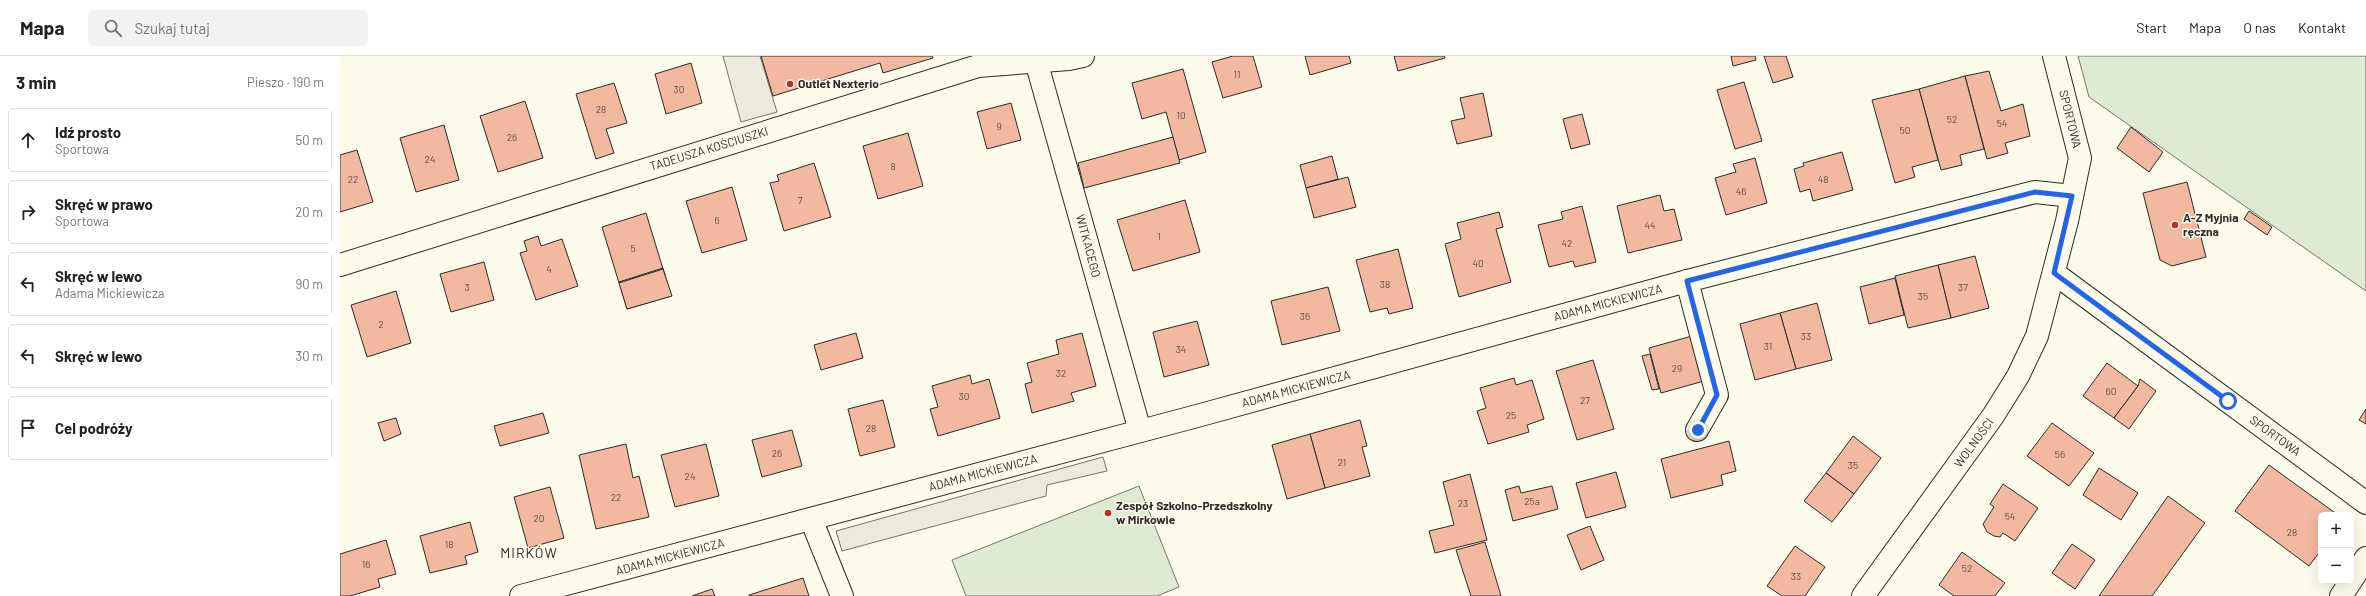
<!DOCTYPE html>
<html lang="pl">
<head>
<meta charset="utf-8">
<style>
	body { margin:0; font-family:Barlow,sans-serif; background:#f2f2f2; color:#202124 }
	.controls { position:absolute; right:12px; bottom:12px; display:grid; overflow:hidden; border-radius:6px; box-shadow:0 4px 16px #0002 }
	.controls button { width:36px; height:36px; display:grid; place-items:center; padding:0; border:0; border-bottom:1px solid #e0e0e0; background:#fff; color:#202124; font:20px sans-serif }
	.stop { position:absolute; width:12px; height:12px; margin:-9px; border:3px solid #2563eb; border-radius:50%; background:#fff }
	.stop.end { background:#2563eb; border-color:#fff; box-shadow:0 1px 4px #0008 }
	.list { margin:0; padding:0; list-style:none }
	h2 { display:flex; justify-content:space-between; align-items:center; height:52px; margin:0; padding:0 16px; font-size:17px }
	h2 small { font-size:13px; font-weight:400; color:#757577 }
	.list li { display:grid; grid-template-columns:26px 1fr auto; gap:12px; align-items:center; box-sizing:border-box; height:64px; margin:0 8px 8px; padding:0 8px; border:1px solid #e0e0e0; border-radius:6px }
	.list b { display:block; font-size:15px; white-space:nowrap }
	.list p { margin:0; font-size:13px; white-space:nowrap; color:#757577 }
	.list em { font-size:13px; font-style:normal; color:#757577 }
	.icon { flex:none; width:22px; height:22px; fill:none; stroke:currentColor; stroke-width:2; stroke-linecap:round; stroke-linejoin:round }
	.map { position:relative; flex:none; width:2026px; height:540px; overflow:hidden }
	header { display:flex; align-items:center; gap:24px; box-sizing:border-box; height:56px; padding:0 20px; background:#fff; border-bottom:1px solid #e0e0e0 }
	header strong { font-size:19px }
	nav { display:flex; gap:22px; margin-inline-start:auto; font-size:14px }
	.search { width:280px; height:36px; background:#f2f2f2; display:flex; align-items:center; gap:10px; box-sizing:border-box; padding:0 14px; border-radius:6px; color:#757577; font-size:15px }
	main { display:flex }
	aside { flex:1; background:#fff }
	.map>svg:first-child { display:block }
	.green { fill:#deebd1; stroke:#74746e }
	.parking { fill:#eceadb; stroke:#74746e }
	.building { fill:#f2b8a0; stroke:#2b2b2b }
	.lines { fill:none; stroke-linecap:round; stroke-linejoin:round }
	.minor-casing { stroke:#2b2b2b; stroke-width:24 }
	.minor { stroke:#fdfbea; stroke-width:22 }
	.route { stroke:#2563eb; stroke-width:5 }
	.poi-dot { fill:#c62828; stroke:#fdfbea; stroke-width:1.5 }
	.labels { text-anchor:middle; stroke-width:3; stroke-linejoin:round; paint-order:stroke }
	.number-label { font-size:10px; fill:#5d4e48 }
	.poi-label { font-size:12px; font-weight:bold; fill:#2b2b2b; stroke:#fdfbea; text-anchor:start }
	.street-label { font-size:12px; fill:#2b2b2b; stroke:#fdfbea }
	.quarter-label { font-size:14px; letter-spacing:1px; fill:#2b2b2b; stroke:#fdfbea }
</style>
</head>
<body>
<header>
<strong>Mapa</strong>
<div class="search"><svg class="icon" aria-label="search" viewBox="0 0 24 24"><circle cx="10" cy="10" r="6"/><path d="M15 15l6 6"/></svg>Szukaj tutaj</div>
<nav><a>Start</a><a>Mapa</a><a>O nas</a><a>Kontakt</a></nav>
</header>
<main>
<aside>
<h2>3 min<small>Pieszo · 190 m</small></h2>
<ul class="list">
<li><svg class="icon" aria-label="ahead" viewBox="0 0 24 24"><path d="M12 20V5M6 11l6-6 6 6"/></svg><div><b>Idź prosto</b><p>Sportowa</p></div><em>50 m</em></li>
<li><svg class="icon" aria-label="right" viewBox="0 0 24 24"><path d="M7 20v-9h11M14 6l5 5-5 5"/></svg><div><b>Skręć w prawo</b><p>Sportowa</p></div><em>20 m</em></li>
<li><svg class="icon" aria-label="left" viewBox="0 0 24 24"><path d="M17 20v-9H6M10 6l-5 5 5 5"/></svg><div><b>Skręć w lewo</b><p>Adama Mickiewicza</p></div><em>90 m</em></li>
<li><svg class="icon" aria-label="left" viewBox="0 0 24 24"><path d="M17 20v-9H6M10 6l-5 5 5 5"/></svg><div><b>Skręć w lewo</b></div><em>30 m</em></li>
<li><svg class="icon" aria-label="arrive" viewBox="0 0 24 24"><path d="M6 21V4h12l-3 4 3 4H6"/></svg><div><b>Cel podróży</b></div></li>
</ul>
</aside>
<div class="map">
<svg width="2026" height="540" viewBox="0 0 2026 540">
	<rect width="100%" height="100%" fill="#fdfbea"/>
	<!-- green -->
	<g class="green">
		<path d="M 1738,0 L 2026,0 L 2026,235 L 1749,41 Z"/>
		<path d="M 799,430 L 839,531 L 817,540 L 626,540 L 612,504 Z"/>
	</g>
	<!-- parking -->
	<g class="parking">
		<path d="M 383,0 L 420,0 L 437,56 L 401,66 Z"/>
		<path d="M 763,401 L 767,415 L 707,429 L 706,440 L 502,495 L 496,475 Z"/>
	</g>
	<!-- building -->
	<g class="building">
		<path d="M 421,0 L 592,0 L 593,2 L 543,17 L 540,7 L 433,40 Z"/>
		<path d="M 893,0 L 913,0 L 922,31 L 883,42 L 872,6 Z"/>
		<path d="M 965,0 L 1009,0 L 1011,7 L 970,19 Z"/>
		<path d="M 1054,0 L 1104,0 L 1105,2 L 1058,15 Z"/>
		<path d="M 1391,0 L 1415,0 L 1416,4 L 1393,10 Z"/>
		<path d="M 1424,0 L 1446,0 L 1453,21 L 1433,27 Z"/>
		<path d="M 351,7 L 362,47 L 326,58 L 315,18 Z"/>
		<path d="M 843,13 L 866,96 L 839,104 L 826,56 L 802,63 L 792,27 Z"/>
		<path d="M 1649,15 L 1661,55 L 1683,48 L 1690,80 L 1665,87 L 1668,97 L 1647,103 L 1625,20 Z"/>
		<path d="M 1625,20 L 1644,93 L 1620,99 L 1622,109 L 1601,114 L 1579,33 Z"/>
		<path d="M 1404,26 L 1422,85 L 1395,93 L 1377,34 Z"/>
		<path d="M 274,27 L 287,67 L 266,73 L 274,97 L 256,103 L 236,38 Z"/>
		<path d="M 1579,33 L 1598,104 L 1572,111 L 1575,121 L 1555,127 L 1532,44 Z"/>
		<path d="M 1143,37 L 1152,80 L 1117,88 L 1111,65 L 1125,62 L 1120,42 Z"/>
		<path d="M 185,45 L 203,102 L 158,116 L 140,60 Z"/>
		<path d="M 671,47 L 681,84 L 647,93 L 637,56 Z"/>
		<path d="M 1242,58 L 1250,88 L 1231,93 L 1223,63 Z"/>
		<path d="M 104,69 L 119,124 L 76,136 L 60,82 Z"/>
		<path d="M 1791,71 L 1823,96 L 1809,116 L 1777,92 Z"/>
		<path d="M 568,77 L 583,130 L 538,143 L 523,90 Z"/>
		<path d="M 833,81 L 840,107 L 744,132 L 738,107 Z"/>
		<path d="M 17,94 L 33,146 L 0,156 L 0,99 Z"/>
		<path d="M 1502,96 L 1513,134 L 1473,145 L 1470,133 L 1460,136 L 1454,113 L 1464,110 L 1463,107 Z"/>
		<path d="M 992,100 L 998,123 L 966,132 L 960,109 Z"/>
		<path d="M 1415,102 L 1427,147 L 1386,159 L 1375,122 L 1396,116 L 1393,108 Z"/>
		<path d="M 474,107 L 491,161 L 444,175 L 430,127 L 439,125 L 437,119 Z"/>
		<path d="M 1008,121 L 1016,151 L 974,162 L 966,132 Z"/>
		<path d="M 1847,126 L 1866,201 L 1832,210 L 1820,204 L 1803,137 Z"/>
		<path d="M 392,131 L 407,184 L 362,197 L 346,145 Z"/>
		<path d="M 1320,139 L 1324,155 L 1334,153 L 1342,184 L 1288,197 L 1277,150 Z"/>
		<path d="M 845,144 L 860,196 L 793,215 L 777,164 Z"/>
		<path d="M 1242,150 L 1256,206 L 1235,211 L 1233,205 L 1209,211 L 1198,169 L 1223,163 L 1221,156 Z"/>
		<path d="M 1909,155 L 1932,171 L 1927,179 L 1904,163 Z"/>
		<path d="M 1159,156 L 1163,171 L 1156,173 L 1171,226 L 1119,241 L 1105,188 L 1121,183 L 1117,167 Z"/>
		<path d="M 306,157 L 323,213 L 279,227 L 262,171 Z"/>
		<path d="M 198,180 L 201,190 L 222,183 L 238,230 L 196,244 L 180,197 L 187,195 L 184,185 Z"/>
		<path d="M 1058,193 L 1073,252 L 1049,258 L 1047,252 L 1030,256 L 1016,204 Z"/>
		<path d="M 1635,200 L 1649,252 L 1611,262 L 1598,209 Z"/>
		<path d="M 144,206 L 154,244 L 111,256 L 100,218 Z"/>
		<path d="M 1598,209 L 1611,262 L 1568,272 L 1555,220 Z"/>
		<path d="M 323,212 L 331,240 L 287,253 L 279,226 Z"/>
		<path d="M 323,213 L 332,240 L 287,253 L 279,227 Z"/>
		<path d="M 1555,222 L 1564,259 L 1529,268 L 1520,231 Z"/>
		<path d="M 988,231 L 1000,275 L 942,289 L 931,245 Z"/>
		<path d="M 56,235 L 71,287 L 27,301 L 11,249 Z"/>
		<path d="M 1477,247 L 1492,304 L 1456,313 L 1440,257 Z"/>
		<path d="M 1440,257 L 1456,313 L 1415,324 L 1400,268 Z"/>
		<path d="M 857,265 L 869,309 L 824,321 L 813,276 Z"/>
		<path d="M 516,277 L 523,302 L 481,314 L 474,289 Z"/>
		<path d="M 742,277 L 756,330 L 731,337 L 734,345 L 692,357 L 685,328 L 692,326 L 687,307 L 719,298 L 716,284 Z"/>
		<path d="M 1352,280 L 1364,325 L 1321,337 L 1309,292 Z"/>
		<path d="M 1310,298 L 1319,333 L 1312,334 L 1302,300 Z"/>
		<path d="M 1253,304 L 1274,373 L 1237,384 L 1216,315 Z"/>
		<path d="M 1767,307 L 1798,330 L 1774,362 L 1743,340 Z"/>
		<path d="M 630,319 L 632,328 L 649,323 L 660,362 L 598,380 L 590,353 L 598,351 L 592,330 Z"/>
		<path d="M 1174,322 L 1176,329 L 1192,324 L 1204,363 L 1187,369 L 1189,376 L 1148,388 L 1137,355 L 1146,352 L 1140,332 Z"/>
		<path d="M 1800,323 L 1816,335 L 1789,373 L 1774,362 L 1798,330 Z"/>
		<path d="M 543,344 L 555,391 L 520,400 L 508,353 Z"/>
		<path d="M 2026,353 L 2026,368 L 2019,364 Z"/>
		<path d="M 203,357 L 209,377 L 160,390 L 154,370 Z"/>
		<path d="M 56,362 L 61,378 L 44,385 L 38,367 Z"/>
		<path d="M 1020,364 L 1027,390 L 1022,391 L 1030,420 L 985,432 L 970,378 Z"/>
		<path d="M 1712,367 L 1754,397 L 1729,430 L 1687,400 Z"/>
		<path d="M 452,374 L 462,410 L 422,421 L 412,384 Z"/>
		<path d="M 970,378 L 985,432 L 947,443 L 932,389 Z"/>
		<path d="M 1513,380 L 1541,402 L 1514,438 L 1486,417 Z"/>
		<path d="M 1389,385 L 1396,415 L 1381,419 L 1383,429 L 1331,442 L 1321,403 Z"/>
		<path d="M 286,388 L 293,422 L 299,420 L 309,461 L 256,473 L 239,399 Z"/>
		<path d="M 366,388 L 379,440 L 335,451 L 321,399 Z"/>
		<path d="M 1929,409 L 1998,459 L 1981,459 L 1981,494 L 1969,510 L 1895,455 Z"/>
		<path d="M 1759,412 L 1798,437 L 1781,464 L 1743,439 Z"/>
		<path d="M 1276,416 L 1286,451 L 1246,462 L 1236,427 Z"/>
		<path d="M 1486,417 L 1514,438 L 1492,466 L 1464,445 Z"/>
		<path d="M 1130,418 L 1147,484 L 1095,497 L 1089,475 L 1114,469 L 1103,426 Z"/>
		<path d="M 1663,428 L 1698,452 L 1675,485 L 1663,477 L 1660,481 L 1654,480 L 1647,476 L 1643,468 L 1654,451 L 1650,448 Z"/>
		<path d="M 1179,430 L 1181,437 L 1212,430 L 1218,453 L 1173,465 L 1165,434 Z"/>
		<path d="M 210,431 L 224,482 L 188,492 L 174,441 Z"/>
		<path d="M 1828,440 L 1865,467 L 1812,540 L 1759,540 Z"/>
		<path d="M 130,466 L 138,496 L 125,500 L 127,508 L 90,517 L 80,480 Z"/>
		<path d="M 1250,470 L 1264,504 L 1241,514 L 1227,479 Z"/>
		<path d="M 46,484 L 56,518 L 38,523 L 40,531 L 10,540 L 0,540 L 0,498 Z"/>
		<path d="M 1145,486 L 1161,540 L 1131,540 L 1116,494 Z"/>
		<path d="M 1732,488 L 1755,504 L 1735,533 L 1712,517 Z"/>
		<path d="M 1455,490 L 1485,511 L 1465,540 L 1442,540 L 1427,530 Z"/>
		<path d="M 1622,496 L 1665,527 L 1655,540 L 1614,540 L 1599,529 Z"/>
		<path d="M 463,522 L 469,540 L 409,540 L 409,539 Z"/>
		<path d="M 372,533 L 375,540 L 352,540 Z"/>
	</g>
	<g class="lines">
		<!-- minor casing -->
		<g class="minor-casing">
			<g id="minor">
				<path d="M 696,5 L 800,375"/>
				<path d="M 0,209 L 638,10 L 729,3 L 743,0"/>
				<path d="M 1714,217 L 2026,447"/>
				<path d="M 1347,225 L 1377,339 L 1357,374"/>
				<path d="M 471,463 L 502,540"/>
				<path d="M 181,540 L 857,360 L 1347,225 L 1695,136 L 1732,140"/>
				<path d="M 1523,540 L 1653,360 L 1678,320 L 1697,280 L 1727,165 L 1740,102 L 1714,0"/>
				<path d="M 2001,540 L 2026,502"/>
			</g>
		</g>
		<!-- minor -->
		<use href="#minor" class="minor"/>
	</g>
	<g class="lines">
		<!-- route -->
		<path class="route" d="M 1358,374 L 1377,339 L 1347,225 L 1695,136 L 1732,140 L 1714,217 L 1888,345"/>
	</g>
	<!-- markers -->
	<g class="poi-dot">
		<circle cx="450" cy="28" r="4"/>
		<circle cx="1835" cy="169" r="4"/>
		<circle cx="768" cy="457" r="4"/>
	</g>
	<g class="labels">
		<!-- number labels -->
		<g class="number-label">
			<text x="897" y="22">11</text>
			<text x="339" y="37">30</text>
			<text x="261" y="57">28</text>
			<text x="841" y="63">10</text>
			<text x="1612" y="67">52</text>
			<text x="1662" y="71">54</text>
			<text x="659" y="74">9</text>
			<text x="1565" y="78">50</text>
			<text x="172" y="85">26</text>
			<text x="90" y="107">24</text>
			<text x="553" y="114">8</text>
			<text x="13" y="127">22</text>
			<text x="1483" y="127">48</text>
			<text x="1401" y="139">46</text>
			<text x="460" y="148">7</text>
			<text x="377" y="168">6</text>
			<text x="1310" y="173">44</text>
			<text x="819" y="184">1</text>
			<text x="1227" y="191">42</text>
			<text x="293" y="196">5</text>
			<text x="1138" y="211">40</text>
			<text x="209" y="217">4</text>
			<text x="1045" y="232">38</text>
			<text x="127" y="235">3</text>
			<text x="1623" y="235">37</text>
			<text x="1583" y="244">35</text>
			<text x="965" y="264">36</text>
			<text x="41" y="272">2</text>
			<text x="1466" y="284">33</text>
			<text x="1428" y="294">31</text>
			<text x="841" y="297">34</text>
			<text x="1337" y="316">29</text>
			<text x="721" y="321">32</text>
			<text x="1771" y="339">60</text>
			<text x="624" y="344">30</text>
			<text x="1245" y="348">27</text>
			<text x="1171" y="363">25</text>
			<text x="531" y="376">28</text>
			<text x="437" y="401">26</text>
			<text x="1720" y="402">56</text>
			<text x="1002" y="410">21</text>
			<text x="1513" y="413">35</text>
			<text x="350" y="424">24</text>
			<text x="276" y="445">22</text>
			<text x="1192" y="449">25a</text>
			<text x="1123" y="451">23</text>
			<text x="1670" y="464">54</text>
			<text x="199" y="466">20</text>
			<text x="1952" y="480">28</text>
			<text x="109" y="492">18</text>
			<text x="26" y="512">16</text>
			<text x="1627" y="516">52</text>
			<text x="1456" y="524">33</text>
		</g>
		<!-- poi labels -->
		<g class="poi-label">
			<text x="458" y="32">Outlet Nexterio</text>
			<text x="1843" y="166">A-Z Myjnia<tspan x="1843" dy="14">ręczna</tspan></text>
			<text x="776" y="454">Zespół Szkolno-Przedszkolny<tspan x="776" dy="14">w Mirkowie</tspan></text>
		</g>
		<!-- street labels -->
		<g class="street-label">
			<text transform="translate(1730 63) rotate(76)" y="4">SPORTOWA</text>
			<text transform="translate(369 93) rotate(-17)" y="4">TADEUSZA KOŚCIUSZKI</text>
			<text transform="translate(748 190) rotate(75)" y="4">WITKACEGO</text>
			<text transform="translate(1268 247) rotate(-15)" y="4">ADAMA MICKIEWICZA</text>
			<text transform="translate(956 333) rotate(-15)" y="4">ADAMA MICKIEWICZA</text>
			<text transform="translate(1935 380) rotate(36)" y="4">SPORTOWA</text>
			<text transform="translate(1634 387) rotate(-54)" y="4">WOLNOŚCI</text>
			<text transform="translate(643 417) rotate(-15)" y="4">ADAMA MICKIEWICZA</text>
			<text transform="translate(330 501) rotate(-15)" y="4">ADAMA MICKIEWICZA</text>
		</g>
		<!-- quarter labels -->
		<g class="quarter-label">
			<text x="189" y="502">MIRKÓW</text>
		</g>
	</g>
</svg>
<div class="controls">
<button>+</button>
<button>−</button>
</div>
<div class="stop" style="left:1888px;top:345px"></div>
<div class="stop end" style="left:1358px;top:374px"></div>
</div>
</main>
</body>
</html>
